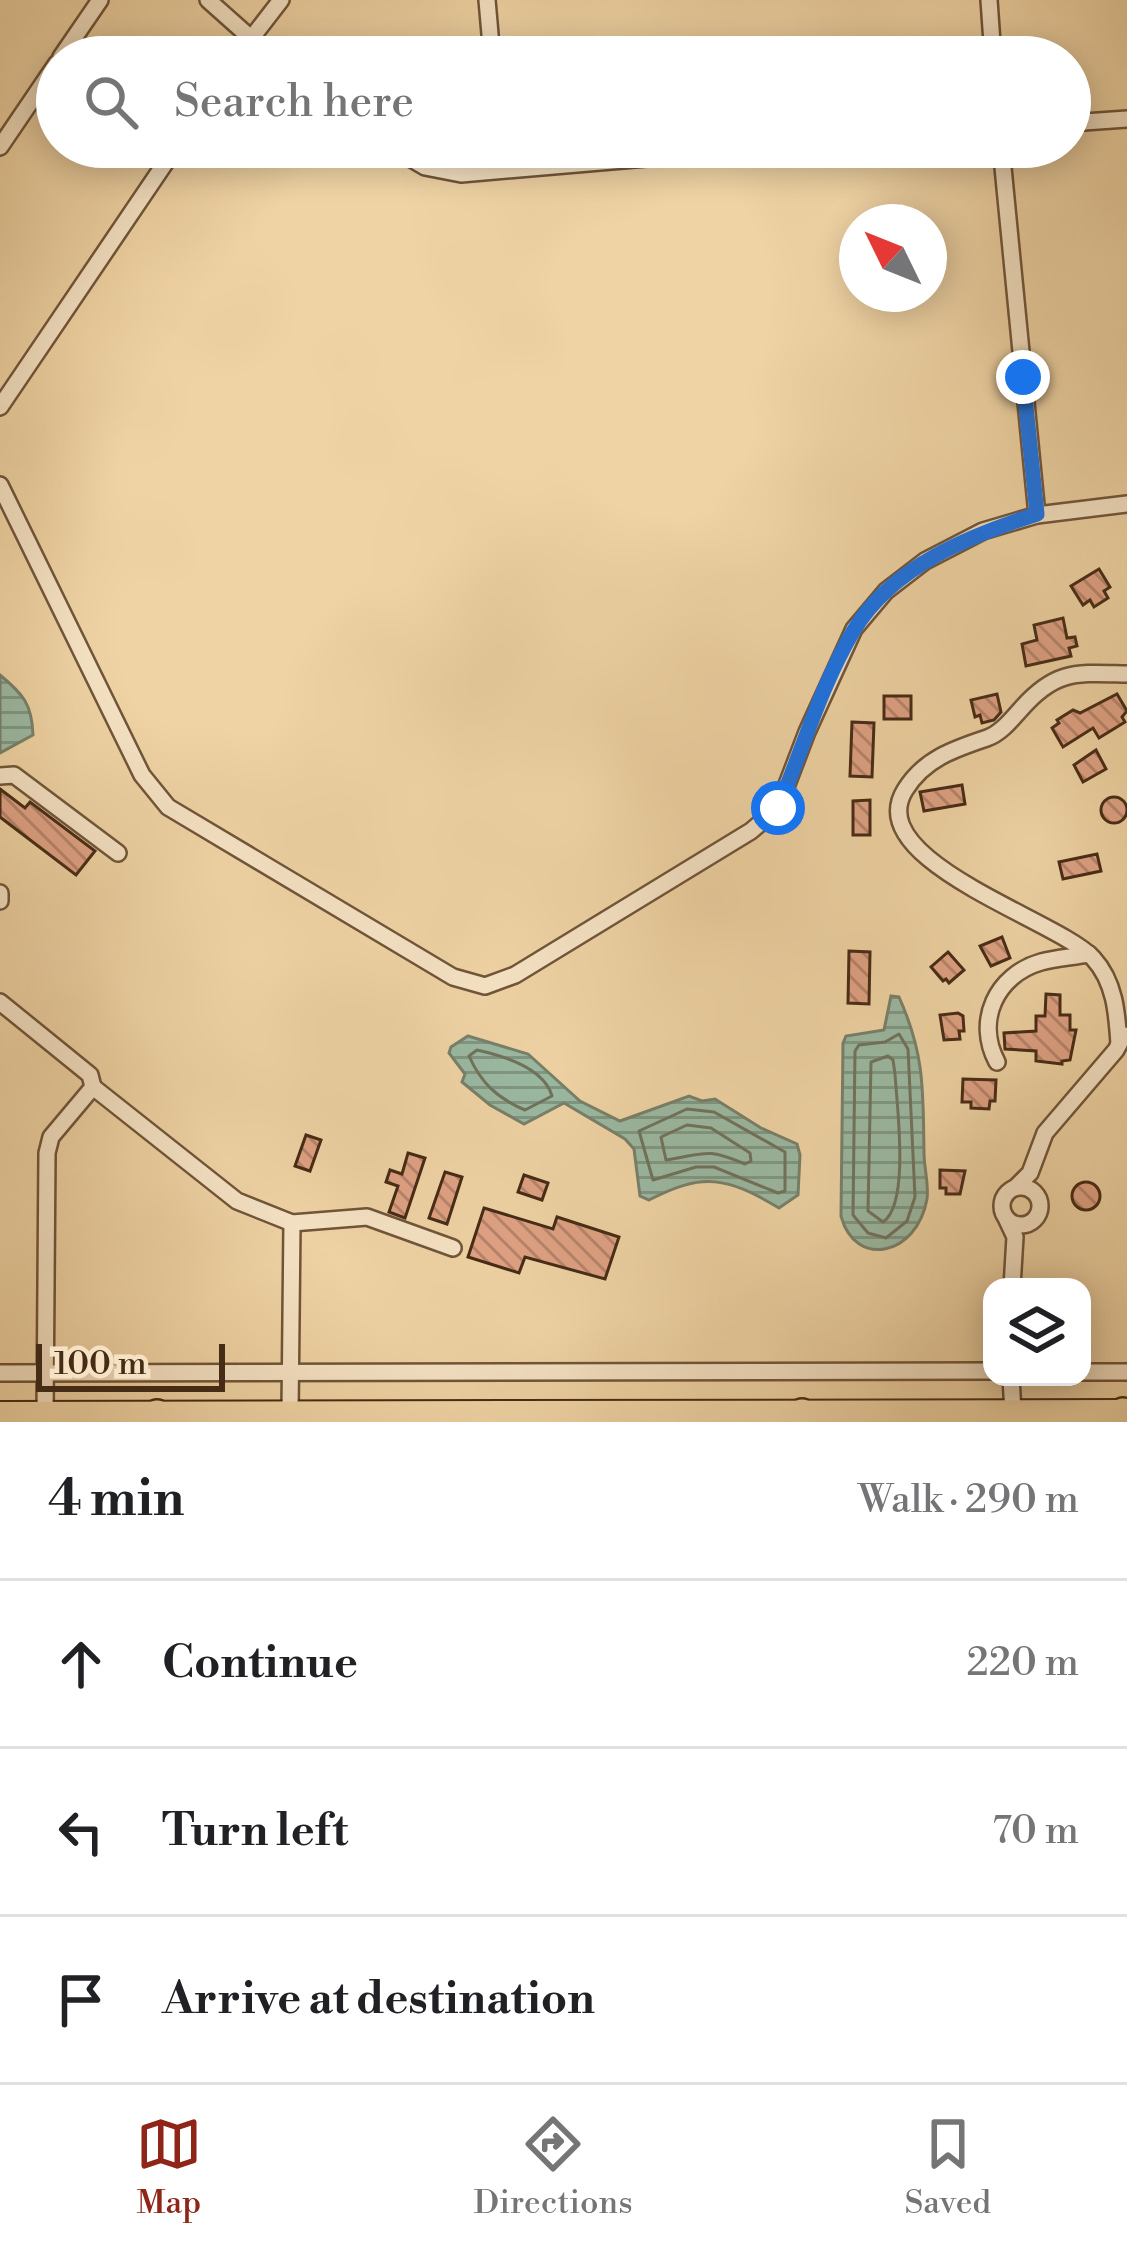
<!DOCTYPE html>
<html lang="en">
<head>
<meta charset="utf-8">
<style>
	body { margin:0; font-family:"Libre Bodoni",serif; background:#f2f2f2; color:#202124 }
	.controls { position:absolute; right:36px; bottom:36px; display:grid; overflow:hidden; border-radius:24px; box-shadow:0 6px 30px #0003 }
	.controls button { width:108px; height:108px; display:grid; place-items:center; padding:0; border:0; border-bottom:3px solid #e0e0e0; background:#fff; color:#202124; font:60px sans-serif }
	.compass { position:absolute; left:839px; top:204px; width:108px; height:108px; border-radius:50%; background:#fff; box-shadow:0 6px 30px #0003; rotate:313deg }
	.scale { position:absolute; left:36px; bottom:30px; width:189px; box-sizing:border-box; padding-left:12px; border:6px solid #462b15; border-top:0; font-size:33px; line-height:42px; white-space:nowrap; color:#462b15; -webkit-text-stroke:9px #f5e2c4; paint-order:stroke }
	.stop { position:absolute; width:36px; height:36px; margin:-27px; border:9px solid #1a73e8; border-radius:50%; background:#fff }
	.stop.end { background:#1a73e8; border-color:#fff; box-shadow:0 3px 12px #0008 }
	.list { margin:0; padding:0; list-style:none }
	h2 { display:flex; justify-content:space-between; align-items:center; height:156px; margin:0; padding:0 48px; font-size:51px }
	h2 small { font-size:39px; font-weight:400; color:#757577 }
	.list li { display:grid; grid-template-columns:78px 1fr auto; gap:36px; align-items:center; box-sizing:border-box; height:168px; padding:0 48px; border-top:3px solid #e0e0e0 }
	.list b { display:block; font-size:45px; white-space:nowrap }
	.list em { font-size:39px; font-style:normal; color:#757577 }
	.icon { flex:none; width:66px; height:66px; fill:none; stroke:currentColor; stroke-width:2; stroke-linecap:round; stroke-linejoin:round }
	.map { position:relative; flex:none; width:1127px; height:1422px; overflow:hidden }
	.search { position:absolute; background:#fff; box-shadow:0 6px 30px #0003; left:36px; right:36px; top:36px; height:132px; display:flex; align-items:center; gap:30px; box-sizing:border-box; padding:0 42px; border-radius:66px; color:#757577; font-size:45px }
	.sheet { height:660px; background:#fff }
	nav { display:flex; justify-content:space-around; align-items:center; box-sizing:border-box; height:168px; border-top:3px solid #e0e0e0; background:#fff; font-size:33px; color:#757577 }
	nav a { display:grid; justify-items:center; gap:6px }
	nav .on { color:#8f2418 }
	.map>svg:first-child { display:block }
	.water { fill:url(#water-rules); stroke:#78806a; stroke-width:3 }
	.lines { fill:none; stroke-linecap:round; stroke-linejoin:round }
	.shore { stroke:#70725c; stroke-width:3 }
	.building { fill:url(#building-back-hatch); stroke:#462b15; stroke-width:3 }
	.street-casing { stroke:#705539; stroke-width:20 }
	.primary-casing { stroke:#462b15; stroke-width:28 }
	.highway-casing { stroke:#462b15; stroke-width:32 }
	.street { stroke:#f5e2c4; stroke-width:15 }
	.primary { stroke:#efd3a4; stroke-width:24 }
	.highway { stroke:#efd3a4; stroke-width:27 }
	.route { stroke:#1a73e8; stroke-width:15 }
</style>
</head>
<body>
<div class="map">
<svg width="1127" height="1422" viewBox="0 0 1127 1422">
	<defs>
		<pattern id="water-rules" width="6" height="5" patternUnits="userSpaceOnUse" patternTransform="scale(3)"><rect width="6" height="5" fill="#9ab9a2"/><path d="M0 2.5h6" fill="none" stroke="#7f9783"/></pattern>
		<pattern id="building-back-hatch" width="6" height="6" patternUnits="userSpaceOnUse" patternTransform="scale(3)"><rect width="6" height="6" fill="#dfa284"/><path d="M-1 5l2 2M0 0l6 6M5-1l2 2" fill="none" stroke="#b7846b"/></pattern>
	</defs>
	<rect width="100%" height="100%" fill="#efd3a4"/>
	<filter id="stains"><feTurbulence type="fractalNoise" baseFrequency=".00167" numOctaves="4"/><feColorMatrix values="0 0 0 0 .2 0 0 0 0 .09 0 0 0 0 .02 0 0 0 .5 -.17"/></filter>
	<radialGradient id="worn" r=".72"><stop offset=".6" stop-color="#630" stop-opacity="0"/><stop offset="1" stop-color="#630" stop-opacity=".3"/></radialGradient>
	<!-- water -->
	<g class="water">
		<path d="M 0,675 C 23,694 32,704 33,735 L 0,753 Z"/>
		<path d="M 891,996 L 899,997 C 925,1055 923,1091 924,1153 C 924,1167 929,1185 927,1199 C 917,1256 855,1269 841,1216 L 843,1043 L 846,1036 L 884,1030 Z"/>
		<path d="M 468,1036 L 528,1054 L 580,1101 L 620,1121 L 689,1096 L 702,1101 L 715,1099 L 761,1128 L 797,1144 L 800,1155 L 798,1195 L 779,1208 C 727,1177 703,1172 649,1200 L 640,1196 L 634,1149 L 625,1139 L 564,1103 L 524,1124 L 490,1105 L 462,1082 L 465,1074 L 449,1053 L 451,1047 Z"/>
	</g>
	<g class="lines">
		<!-- shore -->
		<g class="shore">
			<path d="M 899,1034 L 908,1049 L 915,1197 L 907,1221 L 886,1238 L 868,1233 L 853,1215 L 855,1051 L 859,1045 L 885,1042 Z"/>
			<path d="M 477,1050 C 504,1056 544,1068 552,1096 L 525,1110 C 497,1098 481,1083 469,1056 Z"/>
			<path d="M 888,1056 L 893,1060 L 895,1074 C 897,1107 910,1204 883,1222 L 868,1211 L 871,1062 Z"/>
			<path d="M 687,1109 L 714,1112 L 785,1152 L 785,1191 L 778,1193 L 714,1167 L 696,1167 L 653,1180 L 639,1131 Z"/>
			<path d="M 687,1125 L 711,1128 L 750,1153 L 751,1161 L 745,1164 C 704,1147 706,1154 666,1160 L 661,1137 Z"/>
		</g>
	</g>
	<!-- building -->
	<g class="building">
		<path d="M 1099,569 L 1110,587 L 1104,591 L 1108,598 L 1094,607 L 1090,600 L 1083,605 L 1071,586 Z"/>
		<path d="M 1063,618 L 1067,638 L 1075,637 L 1077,646 L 1069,648 L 1071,656 L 1026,666 L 1022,644 L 1037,640 L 1034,625 Z"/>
		<path d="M 997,694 L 1001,712 L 994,720 L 982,723 L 980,715 L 975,717 L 971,700 Z"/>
		<path d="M 1117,694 L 1127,711 L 1122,717 L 1125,722 L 1099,738 L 1093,728 L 1063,747 L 1052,728 L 1059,723 L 1057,720 L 1073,710 L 1080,713 Z"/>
		<rect x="884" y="696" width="27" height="23"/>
		<path d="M 852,722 L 874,723 L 872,777 L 850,776 Z"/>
		<path d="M 1096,750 L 1106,769 L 1083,782 L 1074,765 Z"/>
		<path d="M 962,785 L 965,804 L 924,811 L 920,792 Z"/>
		<path d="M 0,789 L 25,808 L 30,802 L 95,851 L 76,875 L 0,817 Z"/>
		<circle cx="1114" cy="810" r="13"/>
		<path d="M 870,800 L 870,835 L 853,835 L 853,801 Z"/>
		<path d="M 1097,854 L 1101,871 L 1063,879 L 1059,862 Z"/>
		<path d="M 1002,937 L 1010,958 L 991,966 L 980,946 Z"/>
		<path d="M 849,951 L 870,952 L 869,1004 L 848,1003 Z"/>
		<path d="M 948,952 L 964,970 L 949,983 L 946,979 L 943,981 L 931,967 Z"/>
		<path d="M 1046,994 L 1060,995 L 1060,1015 L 1070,1015 L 1070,1030 L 1076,1030 L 1070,1060 L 1062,1061 L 1062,1064 L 1036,1061 L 1036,1051 L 1005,1049 L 1004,1033 L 1036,1031 L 1036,1016 L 1045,1016 Z"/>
		<path d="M 958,1013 L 963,1016 L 964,1031 L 959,1031 L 960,1039 L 944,1040 L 940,1015 Z"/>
		<path d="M 963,1079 L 996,1080 L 995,1101 L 990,1101 L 989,1109 L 971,1108 L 971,1102 L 962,1102 Z"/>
		<path d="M 306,1135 L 321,1140 L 310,1171 L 295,1166 Z"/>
		<path d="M 408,1153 L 425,1158 L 405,1218 L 389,1212 L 398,1186 L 386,1182 L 390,1170 L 402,1174 Z"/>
		<path d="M 940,1170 L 965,1171 L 960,1194 L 946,1194 L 946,1188 L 940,1188 Z"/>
		<path d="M 445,1172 L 462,1177 L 447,1224 L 429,1218 Z"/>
		<path d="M 524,1175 L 548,1183 L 542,1200 L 518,1192 Z"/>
		<circle cx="1086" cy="1196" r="14"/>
		<path d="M 484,1208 L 553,1229 L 557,1217 L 619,1237 L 605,1279 L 525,1257 L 519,1273 L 468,1257 Z"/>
	</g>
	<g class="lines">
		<!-- street casing -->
		<g class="street-casing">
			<g id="street">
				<path d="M 208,0 L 272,57"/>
				<path d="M 487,0 L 492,57"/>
				<path d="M 989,0 L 993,57"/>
				<path d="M 61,57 L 100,0"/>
				<path d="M 237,57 L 281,0"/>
				<path d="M 1070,123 L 1127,119"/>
				<path d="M 0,147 L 57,63"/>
				<path d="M 391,147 L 425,167 L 461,174 L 776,147"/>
				<path d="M 500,147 L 502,170"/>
				<path d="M 1001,147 L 1037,515"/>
				<path d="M 0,407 L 176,147"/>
				<path d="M 0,485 L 142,775 L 168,807 L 453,977 L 485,986 L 515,975 L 751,831 L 778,808 L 807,732 L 854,629 L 886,591 L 925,561 L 983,531 L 1037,515 L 1127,504"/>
				<path d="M 0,776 L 14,775 L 118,853"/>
				<path d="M 0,893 L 0,901"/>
				<path d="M 0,1002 L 90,1075 L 93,1087 L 51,1137 L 47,1153 L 45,1414"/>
				<path d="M 1119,1044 C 1117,1013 1115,982 1093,958 C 1058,920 861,861 905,790 C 924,759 954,749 987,738 C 1001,733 1011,720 1021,709 C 1056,669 1077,673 1127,674"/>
				<path d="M 997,1062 C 975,1021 996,975 1041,962 C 1056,958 1073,957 1089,954"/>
				<path d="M 93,1087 L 237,1201 L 292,1223 L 367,1217 L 453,1248"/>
				<circle cx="1021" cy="1206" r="19"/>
				<path d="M 1016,1187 L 1030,1173 L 1045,1133 L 1116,1050 L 1124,1035"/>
				<path d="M 1007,1220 L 1015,1237 L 1012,1287"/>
				<path d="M 1082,1372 L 1127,1372"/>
				<path d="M 0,1373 L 992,1371"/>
				<path d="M 1011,1377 L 1013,1413"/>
				<path d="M 290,1413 L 292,1223"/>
			</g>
		</g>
		<!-- primary casing -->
		<g class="primary-casing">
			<path id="primary" d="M 0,1414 L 1127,1412"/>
		</g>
		<!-- highway casing -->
		<g class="highway-casing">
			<g id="highway">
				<path d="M 802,1413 L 802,1422"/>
				<path d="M 157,1422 L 157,1414"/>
				<path d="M 1123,1422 L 1123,1412"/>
			</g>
		</g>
		<!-- street -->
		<use href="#street" class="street"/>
		<!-- primary -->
		<use href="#primary" class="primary"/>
		<!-- highway -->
		<use href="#highway" class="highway"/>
	</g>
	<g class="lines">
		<!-- route -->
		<path class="route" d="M 778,808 C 803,749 821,685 854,630 C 893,566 969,536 1037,514 L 1023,377"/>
	</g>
	<rect width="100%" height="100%" filter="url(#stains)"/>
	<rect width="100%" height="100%" fill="url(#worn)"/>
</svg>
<div class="controls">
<button><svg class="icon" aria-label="layers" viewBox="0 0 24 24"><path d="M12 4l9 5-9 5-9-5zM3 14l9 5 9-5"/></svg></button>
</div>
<svg class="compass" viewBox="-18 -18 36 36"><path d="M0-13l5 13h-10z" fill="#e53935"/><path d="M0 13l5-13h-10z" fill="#757577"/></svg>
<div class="scale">100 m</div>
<div class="stop" style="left:778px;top:808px"></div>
<div class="stop end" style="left:1023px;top:377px"></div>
<div class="search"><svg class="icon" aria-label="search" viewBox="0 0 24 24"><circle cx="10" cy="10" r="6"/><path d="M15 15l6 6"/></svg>Search here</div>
</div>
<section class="sheet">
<h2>4 min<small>Walk · 290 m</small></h2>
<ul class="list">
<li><svg class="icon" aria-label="ahead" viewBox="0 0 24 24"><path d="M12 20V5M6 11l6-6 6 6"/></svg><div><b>Continue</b></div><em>220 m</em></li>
<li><svg class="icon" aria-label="left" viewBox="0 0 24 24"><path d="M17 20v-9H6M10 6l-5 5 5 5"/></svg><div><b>Turn left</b></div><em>70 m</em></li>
<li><svg class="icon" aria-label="arrive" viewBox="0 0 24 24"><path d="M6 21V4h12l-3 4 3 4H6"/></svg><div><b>Arrive at destination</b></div></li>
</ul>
</section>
<nav>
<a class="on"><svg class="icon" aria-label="map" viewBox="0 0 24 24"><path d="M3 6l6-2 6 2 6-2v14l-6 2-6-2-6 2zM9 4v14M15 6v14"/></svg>Map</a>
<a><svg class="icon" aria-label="directions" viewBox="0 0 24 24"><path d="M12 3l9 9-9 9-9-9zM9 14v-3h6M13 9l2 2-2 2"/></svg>Directions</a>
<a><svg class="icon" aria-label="saved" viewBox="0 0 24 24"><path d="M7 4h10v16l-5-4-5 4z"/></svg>Saved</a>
</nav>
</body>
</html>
